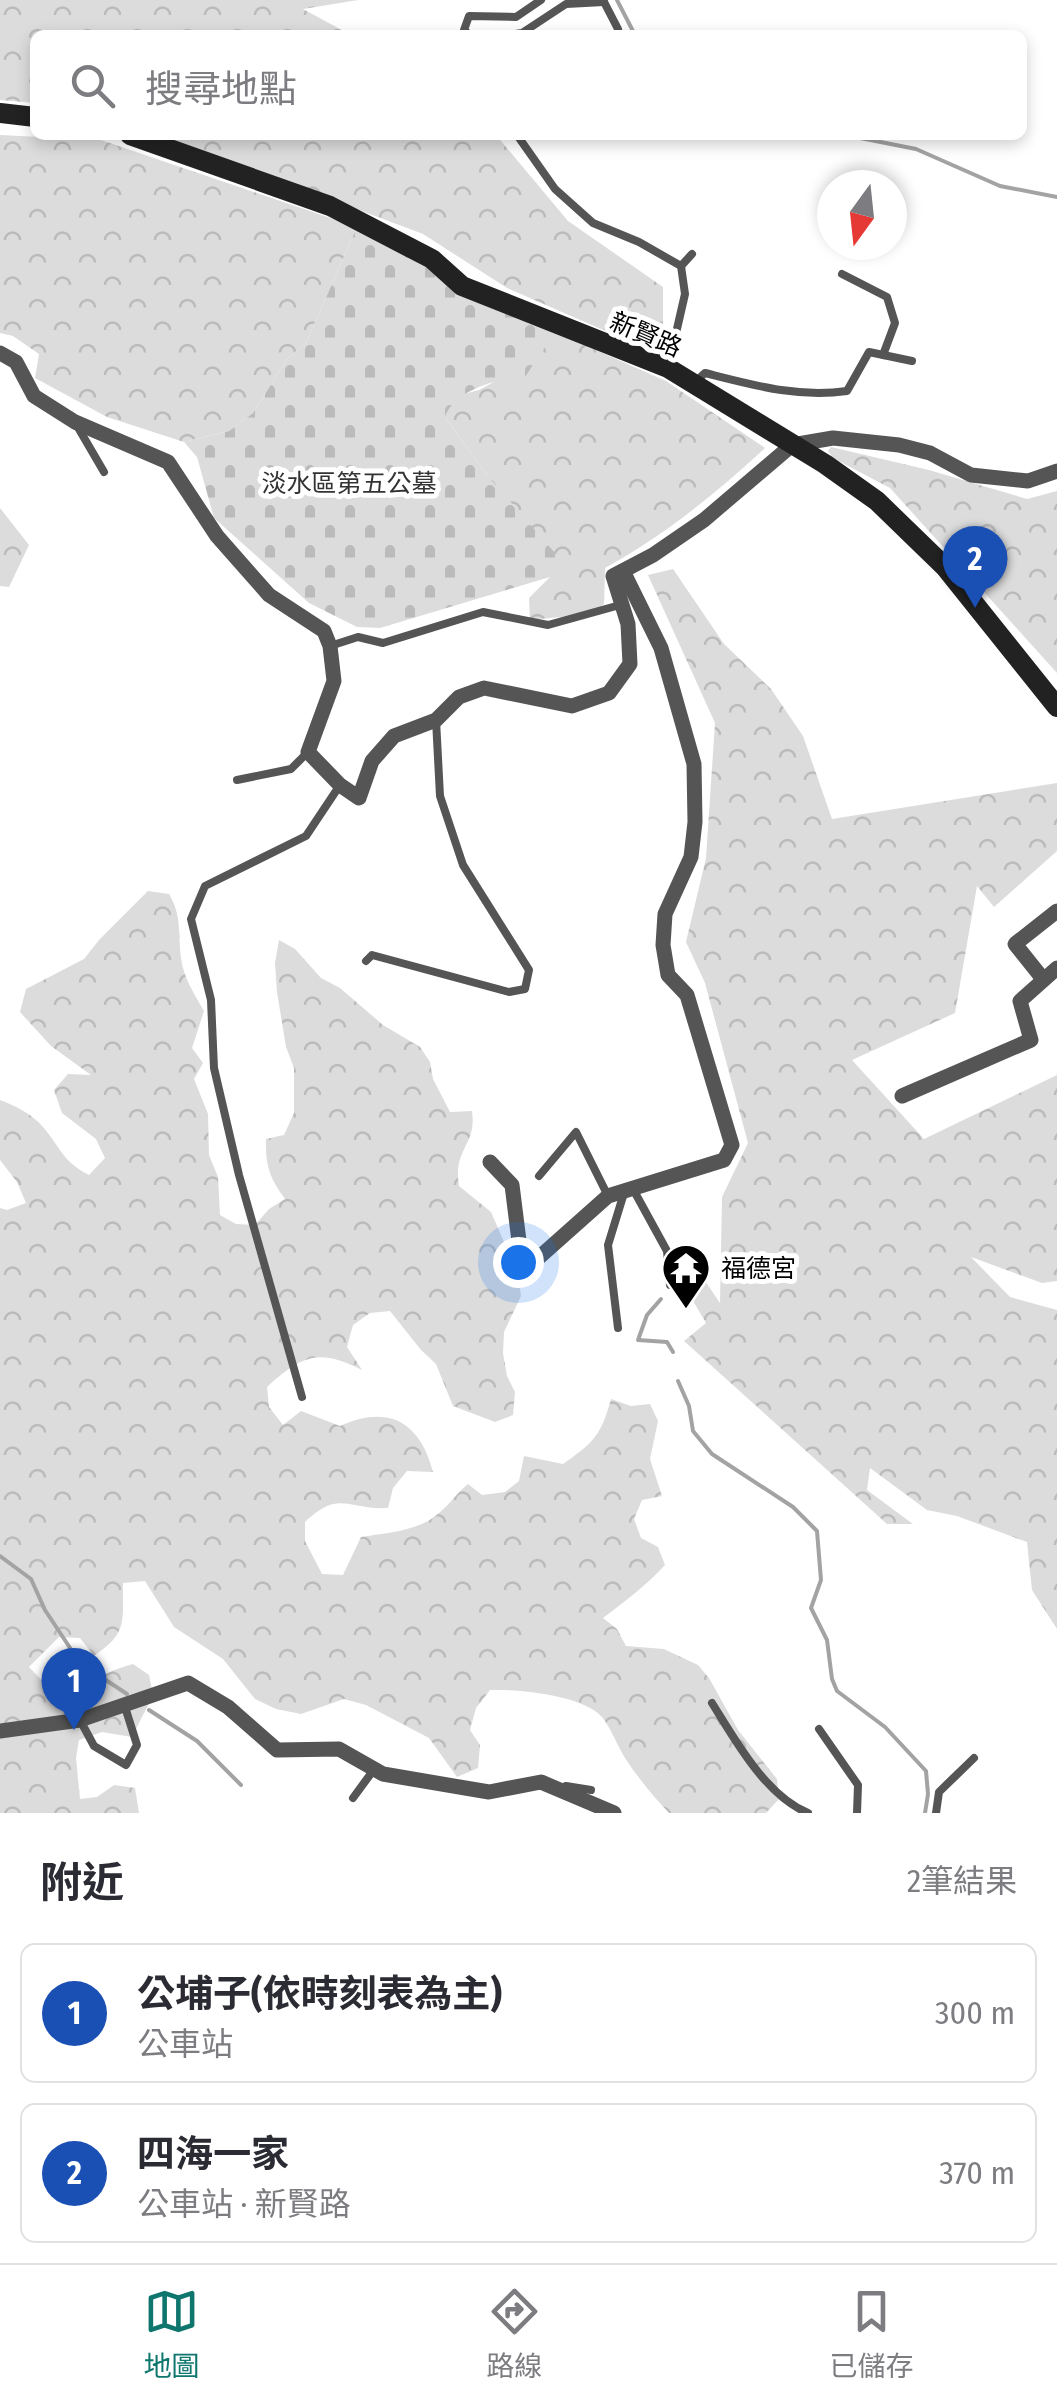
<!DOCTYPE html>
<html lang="zh-TW">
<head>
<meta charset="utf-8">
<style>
	body { margin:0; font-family:"Fira Sans Condensed","Noto Sans TC",sans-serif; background:#f7f7f7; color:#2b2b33 }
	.compass { position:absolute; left:817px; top:170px; width:90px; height:90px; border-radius:50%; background:#fff; box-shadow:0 5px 15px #0003; rotate:195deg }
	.you { position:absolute; left:518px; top:1262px; width:35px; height:35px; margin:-25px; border:8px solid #fff; border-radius:50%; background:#1a73e8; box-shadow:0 0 0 15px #1a73e833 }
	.badge { display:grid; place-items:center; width:65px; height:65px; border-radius:50%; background:#0f766e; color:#fff; font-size:32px; font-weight:700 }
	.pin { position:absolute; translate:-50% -82px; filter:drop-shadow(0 2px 5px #0008) }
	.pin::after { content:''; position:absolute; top:52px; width:35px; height:30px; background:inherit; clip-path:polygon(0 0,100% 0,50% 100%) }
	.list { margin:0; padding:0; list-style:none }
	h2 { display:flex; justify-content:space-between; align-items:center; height:130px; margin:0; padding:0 40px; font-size:42px }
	h2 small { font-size:32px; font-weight:400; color:#7c7c81 }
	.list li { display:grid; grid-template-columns:65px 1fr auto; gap:30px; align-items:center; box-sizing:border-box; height:140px; margin:0 20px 20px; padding:0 20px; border:2px solid #e1e1e2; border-radius:15px }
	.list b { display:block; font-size:38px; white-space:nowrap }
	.list p { margin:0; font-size:32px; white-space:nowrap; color:#7c7c81 }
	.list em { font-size:32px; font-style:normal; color:#7c7c81 }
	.icon { flex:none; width:55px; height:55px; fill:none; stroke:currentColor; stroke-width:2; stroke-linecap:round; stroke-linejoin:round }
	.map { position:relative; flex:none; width:1057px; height:1813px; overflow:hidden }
	.search { position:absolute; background:#fff; box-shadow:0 5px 15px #0003; left:30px; right:30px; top:30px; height:110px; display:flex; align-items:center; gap:25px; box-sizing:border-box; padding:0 35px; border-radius:15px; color:#7c7c81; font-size:38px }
	.sheet { height:450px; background:#fff }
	nav { display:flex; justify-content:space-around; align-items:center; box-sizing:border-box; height:140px; border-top:2px solid #e1e1e2; background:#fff; font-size:28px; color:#7c7c81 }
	nav a { display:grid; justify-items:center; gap:5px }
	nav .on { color:#0f766e }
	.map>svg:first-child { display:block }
	.forest { fill:url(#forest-crowns) }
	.cemetery { fill:url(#cemetery-stones) }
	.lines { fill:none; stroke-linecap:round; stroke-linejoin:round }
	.stream { stroke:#a3a3a3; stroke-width:4 }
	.lane { stroke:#555; stroke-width:8 }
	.street { stroke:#555; stroke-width:15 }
	.secondary { stroke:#222; stroke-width:20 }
	.labels { text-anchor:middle; stroke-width:10; stroke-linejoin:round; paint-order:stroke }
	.street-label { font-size:25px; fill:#000; stroke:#fff }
	.park-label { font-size:25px; fill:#333; stroke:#fff }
	.poi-label { font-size:25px; fill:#000; stroke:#fff; text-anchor:start }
</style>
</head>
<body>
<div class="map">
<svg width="1057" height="1813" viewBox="0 0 1057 1813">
	<defs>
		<pattern id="forest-crowns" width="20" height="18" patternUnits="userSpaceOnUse" patternTransform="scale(2.5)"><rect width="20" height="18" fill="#dcdcdc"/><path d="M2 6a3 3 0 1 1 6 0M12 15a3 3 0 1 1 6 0" fill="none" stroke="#bbb"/></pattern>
		<pattern id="cemetery-stones" width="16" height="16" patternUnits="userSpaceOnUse" patternTransform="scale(2.5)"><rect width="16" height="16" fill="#dcdcdc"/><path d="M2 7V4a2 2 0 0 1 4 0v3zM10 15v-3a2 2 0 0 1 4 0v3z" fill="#bbb"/></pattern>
	</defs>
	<rect width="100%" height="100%" fill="#fff"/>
	<!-- forest -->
	<g class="forest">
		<path d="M 0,0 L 358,0 L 303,9 L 351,35 L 35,35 L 35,103 L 0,100 Z"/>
		<path d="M 0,135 L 101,140 L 357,227 L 306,343 L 287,359 L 253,413 L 229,431 L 184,442 L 107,417 L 35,378 L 39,354 L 13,336 L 0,333 Z"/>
		<path d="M 160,135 L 496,135 L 568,221 L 663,287 L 663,356 L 507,288 L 423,234 Z"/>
		<path d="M 555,332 L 666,381 L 765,448 C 715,494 665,535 605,568 L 604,604 L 591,614 L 530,620 L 529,598 L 550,577 L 487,475 L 445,417 L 449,405 L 460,395 L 479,390 L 501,378 Z"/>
		<path d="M 831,447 L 929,470 L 1027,499 L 1057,491 L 1057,673 L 890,488 L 833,458 L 828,451 Z"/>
		<path d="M 0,508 L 29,545 L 9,587 L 0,586 Z"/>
		<path d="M 673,569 L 724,644 L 771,689 L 803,736 L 832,819 L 1057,783 L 1057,851 L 994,907 L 977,886 L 955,1013 L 852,1060 L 924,1139 L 1057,1075 L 1057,1281 L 1042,1283 L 971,1257 L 1010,1297 L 1057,1310 L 1057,1629 L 1032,1590 L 1027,1542 L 957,1516 L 927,1510 L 870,1468 L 867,1490 L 913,1524 L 887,1524 L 684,1341 L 706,1323 L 686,1289 L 697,1269 L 720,1303 L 722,1197 L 748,1143 L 705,983 L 686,942 L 706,858 L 715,723 L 648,575 Z"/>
		<path d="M 148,891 L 169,894 C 182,916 178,933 181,958 C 183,977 195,995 204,1011 L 192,1048 L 203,1063 L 194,1079 L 208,1114 L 209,1155 L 218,1177 L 220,1215 L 236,1224 L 255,1225 L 269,1209 L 285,1199 C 270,1179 265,1165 266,1139 L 284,1135 L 294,1113 L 294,1068 L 286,1047 L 277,992 L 275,963 L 279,940 L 295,949 L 321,978 L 340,988 L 383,1025 L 420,1047 L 430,1062 L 433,1079 L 450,1112 L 472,1111 C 477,1146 453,1147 459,1186 L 491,1212 L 518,1274 L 521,1296 L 504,1332 L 503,1353 L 507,1376 L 515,1392 L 513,1415 L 495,1422 L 453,1406 L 436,1364 L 421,1350 L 390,1311 L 370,1313 L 353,1325 L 347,1347 L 362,1370 C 319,1348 302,1355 267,1387 L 269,1407 L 283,1425 L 301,1411 L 340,1426 C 389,1404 420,1422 433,1472 L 407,1471 L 393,1488 L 388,1508 C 347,1510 340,1489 305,1522 L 305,1541 L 322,1574 L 343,1575 L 361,1537 C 386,1533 420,1531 439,1513 C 450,1504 457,1493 468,1484 L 482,1495 L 505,1492 L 519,1481 L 524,1456 L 563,1464 C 593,1443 601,1436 611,1399 L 631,1406 L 650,1404 L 658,1421 L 650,1459 L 662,1496 L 642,1500 L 634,1519 L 641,1538 L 658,1547 L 665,1565 C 647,1585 624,1602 603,1618 L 617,1629 L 626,1646 L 664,1649 L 698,1665 L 709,1678 L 738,1730 L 777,1779 L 779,1799 L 766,1813 L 669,1813 C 653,1796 638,1778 625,1758 C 617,1745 611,1728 602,1717 C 583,1695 518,1689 490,1690 L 476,1708 L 470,1730 L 480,1745 L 478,1768 L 457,1777 L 429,1738 L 366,1705 L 344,1699 L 301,1714 L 276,1709 L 255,1699 L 223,1659 L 174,1627 L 145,1581 L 123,1583 C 122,1621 129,1632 94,1656 L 80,1638 L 59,1637 L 29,1667 L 53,1692 C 82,1690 104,1671 133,1664 L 149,1675 L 153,1695 L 132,1737 L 102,1732 L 79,1740 L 76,1758 L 80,1799 L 97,1797 L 114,1785 L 135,1788 L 139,1813 L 0,1813 L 0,1208 L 7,1210 L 26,1203 L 17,1182 L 0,1160 L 0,1100 C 16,1106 32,1114 43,1127 C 61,1148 62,1161 89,1175 L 105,1158 L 96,1139 L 62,1113 L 54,1090 L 68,1074 L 91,1075 L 51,1046 L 20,1012 L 26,989 L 84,959 L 99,940 Z"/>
	</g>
	<!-- cemetery -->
	<path class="cemetery" d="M 357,227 L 555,332 L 525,377 C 499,378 454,390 445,417 L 487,475 L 561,560 L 550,577 L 380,628 L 357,627 L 309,603 L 214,518 L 197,457 L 184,442 L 229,431 L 253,413 L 287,359 L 306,343 Z"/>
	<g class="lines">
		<!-- stream -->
		<g class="stream">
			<path d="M 617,0 L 635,35"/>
			<path d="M 845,135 L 916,149 L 1000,186 L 1057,197"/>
			<path d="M 661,1299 L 647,1315 L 638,1340 L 667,1342 L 673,1352"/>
			<path d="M 678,1381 L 689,1406 L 693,1431 L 712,1454 L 793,1507 L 817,1531 L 821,1580 L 811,1608 L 827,1640 L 832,1679 L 837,1691 L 885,1727 L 926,1771 L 928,1794 L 925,1813"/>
			<path d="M 0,1556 L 31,1579 L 45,1610 L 80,1663 L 127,1694"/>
			<path d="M 149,1710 L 197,1741 L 241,1785"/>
		</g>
		<!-- lane -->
		<g class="lane">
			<path d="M 603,0 L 618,29"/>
			<path d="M 470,35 L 464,30 L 469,16 L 516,17 L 541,0"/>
			<path d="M 509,35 L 522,33 L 566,4 L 604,2"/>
			<path d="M 517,135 L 555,189 L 593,223 L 639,242 L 681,266 L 685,294 L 668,368"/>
			<path d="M 681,266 L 692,254"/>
			<path d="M 842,274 L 887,297 L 895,323 L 883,355"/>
			<path d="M 694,383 L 705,373 C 753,385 797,398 847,391 L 869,352 L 912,361"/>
			<path d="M 76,424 L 104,472"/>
			<path d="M 330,646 L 358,637 L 383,643 L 483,612 L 548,625 L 620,605"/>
			<path d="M 237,780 L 291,769 L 308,752"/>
			<path d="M 366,961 L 372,955 L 509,992 L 525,989 L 529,970 L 463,865 L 440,796 L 436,720"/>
			<path d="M 539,1176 L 576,1132 L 608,1196"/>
			<path d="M 633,1189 L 667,1251 L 670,1285"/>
			<path d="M 618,1328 L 608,1245 L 624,1193"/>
			<path d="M 302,1397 L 239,1175 L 214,1068 L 211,1000 L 191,919 L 205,886 L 306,836 L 340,785"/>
			<path d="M 712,1703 C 735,1740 766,1796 808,1813"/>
			<path d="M 80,1720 L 94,1746 L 126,1765 L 137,1745 L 125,1707"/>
			<path d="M 819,1729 L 858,1785 L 857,1813"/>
			<path d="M 566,1786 L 591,1790"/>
			<path d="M 353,1798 L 375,1768"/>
			<path d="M 936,1813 L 939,1792 L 974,1758"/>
		</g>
		<!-- street -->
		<g class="street">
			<path d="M 0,353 L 16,362 L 34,396 L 75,422 L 168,462 L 217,536 L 269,595 L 324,631 L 330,646 L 334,681 L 308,752 L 340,785 L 359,798 L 372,761 L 394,736 L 436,720 L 459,697 L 484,688 L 572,706 L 609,693 L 630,664 L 628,624 L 613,576 L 653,555 L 704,520 L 792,445 L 833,438 L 899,445 L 930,453 L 971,475 L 1028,481 L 1057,471"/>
			<path d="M 1043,979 L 1015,944 L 1057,911"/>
			<path d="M 902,1096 L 1031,1040 L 1020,1001 L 1057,968"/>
			<path d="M 490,1162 L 512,1185 L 521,1257 L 535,1261 L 608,1196 L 724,1160 L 732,1145 L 687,995 L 668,975 L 663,945 L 665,914 L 691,857 L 695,822 L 694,764 L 661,648 L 623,571"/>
			<path d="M 0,1731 L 80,1720 L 188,1683 L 228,1707 L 277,1750 L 339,1749 L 383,1774 L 489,1792 L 541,1782 L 614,1813"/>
		</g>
		<!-- secondary -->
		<g class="secondary">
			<path d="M 0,113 L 35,117"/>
			<path d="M 130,135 L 330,206 L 432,259 L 462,286 L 668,368 L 825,464 L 877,501 L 945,567 L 1057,707"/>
		</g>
	</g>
	<!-- icons -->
	<defs>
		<g id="temple-pin" transform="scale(2.5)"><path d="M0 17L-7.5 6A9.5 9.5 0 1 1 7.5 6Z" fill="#000" stroke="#fff"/><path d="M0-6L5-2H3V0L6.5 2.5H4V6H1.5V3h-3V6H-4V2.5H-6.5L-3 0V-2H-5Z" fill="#fff"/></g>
	</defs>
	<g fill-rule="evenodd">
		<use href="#temple-pin" x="686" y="1268"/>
	</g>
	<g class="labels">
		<!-- street labels -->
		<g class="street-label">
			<text transform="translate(646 334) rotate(23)" y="9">新賢路</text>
		</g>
		<!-- park labels -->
		<g class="park-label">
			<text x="349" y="492">淡水區第五公墓</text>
		</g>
		<!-- poi labels -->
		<g class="poi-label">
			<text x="721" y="1277">福德宮</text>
		</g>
	</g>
</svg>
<svg class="compass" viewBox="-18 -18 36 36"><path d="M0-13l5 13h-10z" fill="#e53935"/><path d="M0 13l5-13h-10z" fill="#7c7c81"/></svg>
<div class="you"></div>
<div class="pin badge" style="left:74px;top:1730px;background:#1a4fb4">1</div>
<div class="pin badge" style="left:975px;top:608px;background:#1a4fb4">2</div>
<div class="search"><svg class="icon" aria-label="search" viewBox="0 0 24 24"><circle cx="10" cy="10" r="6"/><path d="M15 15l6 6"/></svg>搜尋地點</div>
</div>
<section class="sheet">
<h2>附近<small>2筆結果</small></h2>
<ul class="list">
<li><span class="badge" style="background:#1a4fb4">1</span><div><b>公埔子(依時刻表為主)</b><p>公車站</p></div><em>300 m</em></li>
<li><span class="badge" style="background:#1a4fb4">2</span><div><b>四海一家</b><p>公車站 · 新賢路</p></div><em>370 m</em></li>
</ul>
</section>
<nav>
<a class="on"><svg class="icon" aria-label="map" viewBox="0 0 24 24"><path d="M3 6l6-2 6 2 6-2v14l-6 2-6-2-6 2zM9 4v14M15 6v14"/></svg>地圖</a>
<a><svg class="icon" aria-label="directions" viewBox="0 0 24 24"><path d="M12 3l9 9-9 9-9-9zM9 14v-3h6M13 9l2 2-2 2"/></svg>路線</a>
<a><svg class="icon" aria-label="saved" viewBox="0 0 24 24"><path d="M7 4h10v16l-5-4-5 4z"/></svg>已儲存</a>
</nav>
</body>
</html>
